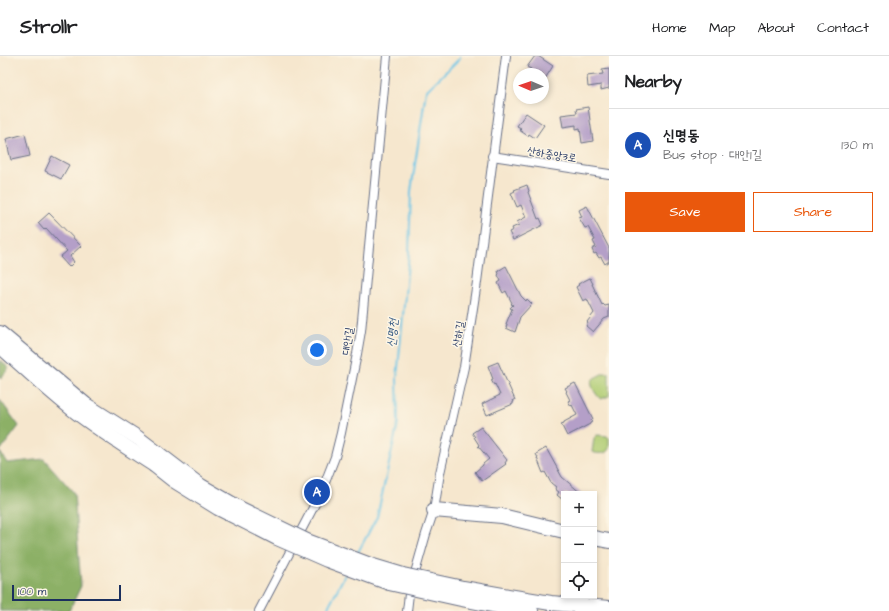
<!DOCTYPE html>
<html lang="en">
<head>
<meta charset="utf-8">
<style>
	body { margin:0; font-family:"Architects Daughter","Poor Story",sans-serif; background:#f6f6f6; color:#202124 }
	.controls { position:absolute; right:12px; bottom:12px; display:grid; overflow:hidden; border-radius:0px; box-shadow:0 2px 6px #0003 }
	.controls button { width:36px; height:36px; display:grid; place-items:center; padding:0; border:0; border-bottom:1px solid #e0e0e0; background:#fff; color:#202124; font:20px sans-serif }
	.compass { position:absolute; left:513px; top:12px; width:36px; height:36px; border-radius:50%; background:#fff; box-shadow:0 2px 6px #0003; rotate:272deg }
	.scale { position:absolute; left:12px; bottom:10px; width:109px; box-sizing:border-box; padding-left:4px; border:2px solid #1b2f5e; border-top:0; font-size:11px; line-height:14px; white-space:nowrap; color:#1b2f5e; -webkit-text-stroke:3px #fcf5e5; paint-order:stroke }
	.you { position:absolute; left:317px; top:294px; width:14px; height:14px; margin:-10px; border:3px solid #fff; border-radius:50%; background:#1a73e8; box-shadow:0 0 0 6px #1a73e833 }
	.badge { display:grid; place-items:center; width:26px; height:26px; border-radius:50%; background:#ea580c; color:#fff; font-size:13px; font-weight:700 }
	.pin { position:absolute; translate:-50% -50%; border:2px solid #fff; box-shadow:0 1px 4px #0006 }
	.list { margin:0; padding:0; list-style:none }
	h2 { display:flex; justify-content:space-between; align-items:center; height:52px; margin:0; padding:0 16px; font-size:17px }
	h2 small { font-size:13px; font-weight:400; color:#757577 }
	.list li { display:grid; grid-template-columns:26px 1fr auto; gap:12px; align-items:center; box-sizing:border-box; height:72px; padding:0 16px; border-top:1px solid #e0e0e0 }
	.list b { display:block; font-size:15px; white-space:nowrap }
	.list p { margin:0; font-size:13px; white-space:nowrap; color:#757577 }
	.list em { font-size:13px; font-style:normal; color:#757577 }
	.actions { display:flex; gap:8px; padding:12px 16px }
	.actions a { flex:1; padding:9px 0; border:1px solid #ea580c; border-radius:0px; text-align:center; font-size:14px; color:#ea580c }
	.actions .main { background:#ea580c; color:#fff }
	.icon { flex:none; width:22px; height:22px; fill:none; stroke:currentColor; stroke-width:2; stroke-linecap:round; stroke-linejoin:round }
	.map { position:relative; flex:none; width:609px; height:555px; overflow:hidden }
	header { display:flex; align-items:center; gap:24px; box-sizing:border-box; height:56px; padding:0 20px; background:#fff; border-bottom:1px solid #e0e0e0 }
	header strong { font-size:19px }
	nav { display:flex; gap:22px; margin-inline-start:auto; font-size:14px }
	main { display:flex }
	aside { flex:1; background:#fff }
	.map>svg:first-child { display:block }
	.green { fill:#b1cd74; stroke:#667e69 }
	.forest { fill:#8cb066; stroke:#547062 }
	.lines { fill:none; stroke-linecap:round; stroke-linejoin:round }
	.stream { stroke:#68c4e6; stroke-width:2 }
	.building { fill:#b49fc8 }
	.street-casing { stroke:#686f85; stroke-width:10 }
	.highway-casing { stroke:#686f85; stroke-width:16 }
	.street { stroke:#fff; stroke-width:8 }
	.highway { stroke:#fff; stroke-width:14 }
	.highway-bridge-casing { stroke:#686f85; stroke-width:16; stroke-linecap:butt }
	.highway-bridge { stroke:#fff; stroke-width:14 }
	.labels { text-anchor:middle; stroke-width:3; stroke-linejoin:round; paint-order:stroke }
	.street-label { font-size:11px; fill:#1b2f5e; stroke:#fcf5e5 }
	.water-label { font-size:12px; font-style:italic; fill:#2e5480; stroke:#fcf5e5 }
</style>
</head>
<body>
<header>
<strong>Strollr</strong>
<nav><a>Home</a><a>Map</a><a>About</a><a>Contact</a></nav>
</header>
<main>
<div class="map">
<svg width="609" height="555" viewBox="0 0 609 555">
	<rect width="100%" height="100%" fill="#fcf5e5"/>
	<filter id="ink" filterUnits="userSpaceOnUse"><feTurbulence type="fractalNoise" baseFrequency=".025" numOctaves="2"/><feDisplacementMap in="SourceGraphic" scale="8" xChannelSelector="R" yChannelSelector="G"/><feConvolveMatrix kernelMatrix="1 2 1 2 8 2 1 2 1" color-interpolation-filters="sRGB"/></filter>
	<filter id="wash" filterUnits="userSpaceOnUse"><feTurbulence type="fractalNoise" baseFrequency=".012" numOctaves="4" result="noise"/><feDisplacementMap in="SourceGraphic" scale="16" xChannelSelector="R" yChannelSelector="G"/><feGaussianBlur stdDeviation="0.9" result="paint"/><feColorMatrix in="noise" values="0 0 0 0 0 0 0 0 0 0 0 0 0 0 0 0 0 1.4 0 .05"/><feComposite in="paint" operator="in"/></filter>
	<g filter="url(#wash)">
		<rect width="100%" height="100%" fill="#f6e7ce"/>
		<!-- green -->
		<g class="green">
			<path d="M 604,317 L 609,317 L 609,340 L 601,343 C 597,341 589,328 592,324 C 595,321 600,319 604,317 Z"/>
			<path d="M 597,379 L 607,380 L 609,382 C 609,385 609,389 609,392 C 607,399 597,398 592,396 L 594,382 Z"/>
		</g>
		<!-- forest -->
		<g class="forest">
			<path d="M 0,304 L 9,312 L 0,323 Z"/>
			<path d="M 0,344 L 19,370 L 0,395 Z"/>
			<path d="M 0,396 L 7,407 L 44,403 L 74,437 L 81,530 L 69,555 L 0,555 Z"/>
		</g>
		<g class="lines">
			<!-- stream -->
			<g class="stream">
				<path d="M 357,498 L 377,461 L 398,367 L 397,322 L 409,197 L 411,135 L 426,35 L 460,2 L 460,0"/>
				<path d="M 326,555 L 346,517"/>
			</g>
		</g>
		<g id="blocks">
			<!-- building -->
			<g class="building">
				<path d="M 535,0 L 538,0 L 553,10 L 543,26 L 543,18 L 534,18 L 529,15 L 531,13 L 527,11 Z"/>
				<path d="M 609,13 L 609,32 L 601,34 L 601,29 L 588,31 L 587,20 L 603,18 L 602,14 Z"/>
				<path d="M 588,51 L 593,85 L 582,87 L 580,72 L 576,73 L 576,69 L 563,71 L 561,59 L 577,57 L 576,53 Z"/>
				<path d="M 526,57 L 544,69 L 535,82 L 529,78 L 528,80 L 519,74 L 521,72 L 517,70 Z"/>
				<path d="M 25,78 L 30,100 L 11,104 L 6,83 Z"/>
				<path d="M 52,100 L 69,109 L 61,123 L 45,115 Z"/>
				<path d="M 527,129 L 529,135 L 528,136 L 538,163 L 540,162 L 543,169 L 513,184 L 509,176 L 513,174 L 512,172 L 519,169 L 517,166 L 526,161 L 521,149 L 517,151 L 511,137 L 515,135 L 514,134 Z"/>
				<path d="M 587,150 L 609,192 L 609,205 L 605,208 L 601,201 L 599,202 L 596,197 L 594,198 L 592,193 L 596,191 L 593,185 L 595,184 L 588,171 L 585,172 L 579,162 L 582,161 L 579,154 Z"/>
				<path d="M 49,157 L 81,190 L 70,200 L 74,206 L 69,211 L 60,201 L 67,195 L 46,172 L 44,174 L 38,167 Z"/>
				<path d="M 506,210 L 521,240 L 526,245 L 527,243 L 532,248 L 520,261 L 515,276 L 506,272 L 507,268 L 506,268 L 512,253 L 510,252 L 513,249 L 511,248 L 512,247 L 506,235 L 503,237 L 498,227 L 501,225 L 498,219 L 499,218 L 498,215 Z"/>
				<path d="M 590,222 L 593,228 L 592,228 L 602,249 L 603,248 L 605,250 L 609,249 L 609,261 L 604,263 L 593,276 L 586,270 L 588,267 L 587,266 L 594,257 L 587,243 L 583,245 L 576,231 L 579,229 L 578,228 Z"/>
				<path d="M 498,306 L 515,344 L 513,344 L 514,346 L 513,346 L 513,348 L 487,359 L 482,348 L 500,339 L 495,328 L 494,329 L 491,324 L 493,323 L 488,310 Z"/>
				<path d="M 575,327 L 593,363 L 591,364 L 592,366 L 590,367 L 590,368 L 567,380 L 561,368 L 564,367 L 564,366 L 577,359 L 572,349 L 571,350 L 568,345 L 570,344 L 566,336 L 567,335 L 565,332 Z"/>
				<path d="M 481,371 L 507,404 L 505,407 L 506,408 L 482,425 L 475,416 L 483,409 L 483,408 L 489,403 L 478,390 L 479,389 L 474,381 L 475,381 L 472,377 Z"/>
				<path d="M 546,392 L 562,421 L 582,438 L 564,438 L 564,442 L 563,444 L 557,439 L 559,436 L 555,433 L 556,431 L 551,427 L 545,416 L 543,417 L 537,402 L 538,402 L 536,398 Z"/>
			</g>
		</g>
	</g>
	<g filter="url(#ink)">
		<use href="#blocks" fill-opacity="0" stroke="#686f85" stroke-width="1"/>
		<g class="lines">
			<!-- street casing -->
			<g class="street-casing">
				<g id="street">
					<path d="M 492,100 L 609,118"/>
					<path d="M 259,555 L 315,448 L 326,424 L 335,401 L 341,377 L 357,298 L 361,275 L 387,0"/>
					<path d="M 407,555 L 409,538 L 426,478 L 434,454 L 440,417 L 464,311 L 477,226 L 506,0"/>
				</g>
			</g>
			<!-- highway casing -->
			<g class="highway-casing">
				<g id="highway">
					<path d="M 0,277 L 86,349 L 138,382 L 159,398"/>
					<path d="M 0,290 C 25,312 49,335 76,356 C 101,375 128,392 154,409"/>
					<path d="M 434,454 L 502,460 L 564,475"/>
					<path d="M 594,482 L 609,485"/>
					<path d="M 520,542 L 551,547 L 609,552"/>
					<path d="M 518,554 L 531,555"/>
				</g>
			</g>
			<!-- street -->
			<use href="#street" class="street"/>
			<!-- highway -->
			<use href="#highway" class="highway"/>
			<!-- highway-bridge casing -->
			<g class="highway-bridge-casing">
				<g id="highway-bridge">
					<path d="M 159,398 L 201,430 L 241,453 L 307,485 L 373,510 L 403,519 L 463,532 L 520,542"/>
					<path d="M 154,409 L 173,424 L 218,452 L 277,482 L 327,504 L 389,527 L 461,543 L 518,554"/>
				</g>
			</g>
			<!-- highway-bridge -->
			<use href="#highway-bridge" class="highway-bridge"/>
		</g>
	</g>
	<g class="labels">
		<!-- street labels -->
		<g class="street-label">
			<text transform="translate(552 98) rotate(9)" y="4">산하중앙3로</text>
			<text transform="translate(458 278) rotate(-81)" y="4">산하길</text>
			<text transform="translate(347 285) rotate(-82)" y="4">대안1길</text>
		</g>
		<!-- water labels -->
		<g class="water-label">
			<text transform="translate(392 277) rotate(-85)" y="4">신명천</text>
		</g>
	</g>
</svg>
<div class="controls">
<button>+</button>
<button>−</button>
<button><svg class="icon" aria-label="locate" viewBox="0 0 24 24"><circle cx="12" cy="12" r="6"/><path d="M12 2v4M12 18v4M2 12h4M18 12h4"/></svg></button>
</div>
<svg class="compass" viewBox="-18 -18 36 36"><path d="M0-13l5 13h-10z" fill="#e53935"/><path d="M0 13l5-13h-10z" fill="#757577"/></svg>
<div class="scale">100 m</div>
<div class="you"></div>
<div class="pin badge" style="left:317px;top:436px;background:#1a4fb4">A</div>
</div>
<aside>
<h2>Nearby<small></small></h2>
<ul class="list">
<li><span class="badge" style="background:#1a4fb4">A</span><div><b>신명동</b><p>Bus stop · 대안1길</p></div><em>130 m</em></li>
</ul>
<div class="actions"><a class="main">Save</a><a>Share</a></div>
</aside>
</main>
</body>
</html>
